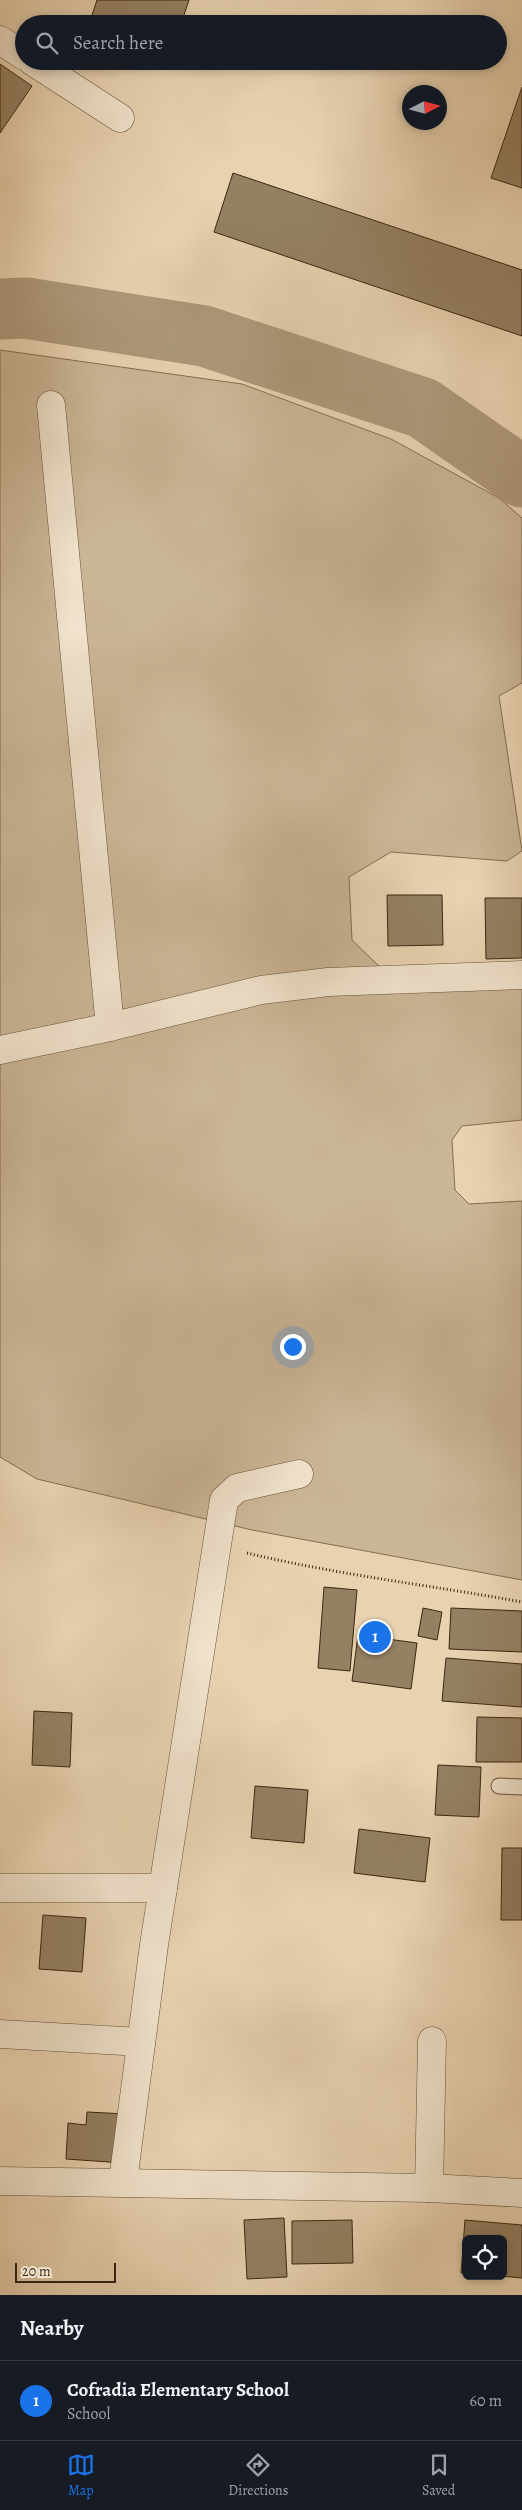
<!DOCTYPE html>
<html lang="en">
<head>
<meta charset="utf-8">
<style>
	body { margin:0; font-family:Alegreya,serif; background:#242831; color:#f1f3f6 }
	.controls { position:absolute; right:15px; bottom:15px; display:grid; overflow:hidden; border-radius:8px; box-shadow:0 2px 8px #0003 }
	.controls button { width:45px; height:45px; display:grid; place-items:center; padding:0; border:0; border-bottom:1px solid #363941; background:#171b24; color:#f1f3f6; font:25px sans-serif }
	.compass { position:absolute; left:402px; top:85px; width:45px; height:45px; border-radius:50%; background:#171b24; box-shadow:0 2px 8px #0003; rotate:84deg }
	.scale { position:absolute; left:15px; bottom:12px; width:101px; box-sizing:border-box; padding-left:5px; border:2px solid #3a2710; border-top:0; font-size:14px; line-height:18px; white-space:nowrap; color:#3a2710; -webkit-text-stroke:4px #f0e2cc; paint-order:stroke }
	.you { position:absolute; left:292px; top:1346px; width:18px; height:18px; margin:-12px; border:4px solid #fff; border-radius:50%; background:#1a73e8; box-shadow:0 0 0 8px #1a73e833 }
	.badge { display:grid; place-items:center; width:32px; height:32px; border-radius:50%; background:#1a73e8; color:#fff; font-size:16px; font-weight:700 }
	.pin { position:absolute; translate:-50% -50%; border:2px solid #fff; box-shadow:0 1px 5px #0006 }
	.list { margin:0; padding:0; list-style:none }
	h2 { display:flex; justify-content:space-between; align-items:center; height:65px; margin:0; padding:0 20px; font-size:21px }
	h2 small { font-size:16px; font-weight:400; color:#9ea1a6 }
	.list li { display:grid; grid-template-columns:32px 1fr auto; gap:15px; align-items:center; box-sizing:border-box; height:80px; padding:0 20px; border-top:1px solid #363941 }
	.list b { display:block; font-size:19px; white-space:nowrap }
	.list p { margin:0; font-size:16px; white-space:nowrap; color:#9ea1a6 }
	.list em { font-size:16px; font-style:normal; color:#9ea1a6 }
	.icon { flex:none; width:28px; height:28px; fill:none; stroke:currentColor; stroke-width:2; stroke-linecap:round; stroke-linejoin:round }
	.map { position:relative; flex:none; width:522px; height:2295px; overflow:hidden }
	.search { position:absolute; background:#171b24; box-shadow:0 2px 8px #0003; left:15px; right:15px; top:15px; height:55px; display:flex; align-items:center; gap:12px; box-sizing:border-box; padding:0 18px; border-radius:28px; color:#9ea1a6; font-size:19px }
	.sheet { height:145px; background:#171b24 }
	nav { display:flex; justify-content:space-around; align-items:center; box-sizing:border-box; height:70px; border-top:1px solid #363941; background:#171b24; font-size:14px; color:#9ea1a6 }
	nav a { display:grid; justify-items:center; gap:2px }
	nav .on { color:#1a73e8 }
	.map>svg:first-child { display:block }
	.green { fill:#cab595; stroke:#826e52 }
	.lines { fill:none; stroke-linecap:round; stroke-linejoin:round }
	.river { stroke:#ad987a; stroke-width:61 }
	.building { fill:#948063; stroke:#3a2710 }
	.service-casing { stroke:#665238; stroke-width:17 }
	.minor-casing { stroke:#665238; stroke-width:29 }
	.path { stroke:#3a2710; stroke-width:3; stroke-dasharray:1 2.5; stroke-linecap:butt }
	.service { stroke:#f0e2cc; stroke-width:15 }
	.minor { stroke:#f0e2cc; stroke-width:28 }
</style>
</head>
<body>
<div class="map">
<svg width="522" height="2295" viewBox="0 0 522 2295">
	<rect width="100%" height="100%" fill="#e8d2b0"/>
	<filter id="stains"><feTurbulence type="fractalNoise" baseFrequency=".004" numOctaves="4"/><feColorMatrix values="0 0 0 0 .2 0 0 0 0 .09 0 0 0 0 .02 0 0 0 .5 -.17"/></filter>
	<radialGradient id="worn" r=".72"><stop offset=".6" stop-color="#630" stop-opacity="0"/><stop offset="1" stop-color="#630" stop-opacity=".3"/></radialGradient>
	<!-- green -->
	<path class="green" d="M 0,350 L 242,384 L 391,439 L 499,498 L 522,518 L 522,683 L 499,696 L 522,851 L 507,861 L 391,852 L 349,877 L 352,940 L 381,968 L 522,978 L 522,1120 L 462,1126 L 452,1140 L 455,1190 L 469,1204 L 522,1201 L 522,1580 L 252,1530 L 37,1479 L 0,1457 Z"/>
	<g class="lines">
		<!-- river -->
		<path class="river" d="M 0,309 L 26,308 L 204,336 L 423,408 L 522,477"/>
	</g>
	<!-- building -->
	<g class="building">
		<path d="M 97,0 L 189,0 L 181,24 L 89,24 Z"/>
		<path d="M 0,64 L 32,86 L 0,133 Z"/>
		<path d="M 522,87 L 522,188 L 491,178 Z"/>
		<path d="M 233,173 L 522,270 L 522,336 L 214,232 Z"/>
		<path d="M 387,895 L 442,895 L 443,945 L 388,946 Z"/>
		<path d="M 485,898 L 522,898 L 522,958 L 486,959 Z"/>
		<path d="M 324,1587 L 357,1590 L 350,1671 L 318,1668 Z"/>
		<path d="M 423,1608 L 442,1612 L 437,1640 L 418,1636 Z"/>
		<path d="M 451,1608 L 522,1611 L 522,1652 L 449,1649 Z"/>
		<path d="M 358,1635 L 417,1643 L 411,1689 L 352,1681 Z"/>
		<path d="M 446,1658 L 522,1664 L 522,1707 L 442,1701 Z"/>
		<path d="M 34,1711 L 72,1713 L 70,1767 L 32,1765 Z"/>
		<path d="M 477,1717 L 522,1718 L 522,1762 L 476,1762 Z"/>
		<path d="M 438,1765 L 481,1767 L 479,1817 L 435,1815 Z"/>
		<path d="M 255,1786 L 308,1790 L 304,1843 L 251,1838 Z"/>
		<path d="M 359,1829 L 430,1838 L 425,1882 L 354,1873 Z"/>
		<path d="M 502,1848 L 522,1848 L 522,1920 L 501,1920 Z"/>
		<path d="M 43,1915 L 86,1918 L 82,1972 L 39,1969 Z"/>
		<path d="M 87,2112 L 126,2114 L 123,2163 L 66,2159 L 68,2123 L 86,2125 Z"/>
		<path d="M 284,2218 L 287,2277 L 247,2279 L 244,2220 Z"/>
		<path d="M 352,2220 L 353,2263 L 292,2264 L 292,2221 Z"/>
		<path d="M 465,2220 L 522,2225 L 522,2278 L 501,2276 L 503,2276 L 503,2239 L 466,2239 L 466,2273 L 461,2273 Z"/>
	</g>
	<g class="lines">
		<!-- service casing -->
		<g class="service-casing">
			<path id="service" d="M 499,1786 L 522,1787"/>
		</g>
		<!-- minor casing -->
		<g class="minor-casing">
			<g id="minor">
				<path d="M 0,40 L 24,56"/>
				<path d="M 32,61 L 120,118"/>
				<path d="M 51,405 L 110,1027"/>
				<path d="M 0,1050 L 110,1027 L 261,990 L 328,982 L 522,975"/>
				<path d="M 0,1888 L 163,1888"/>
				<path d="M 0,2034 L 141,2042"/>
				<path d="M 0,2181 L 429,2188 L 522,2193"/>
				<path d="M 123,2181 L 154,1945 L 224,1500 L 237,1488 L 299,1474"/>
				<path d="M 429,2188 L 432,2041"/>
			</g>
		</g>
		<!-- path -->
		<path class="path" d="M 247,1553 C 338,1575 430,1585 522,1602"/>
		<!-- service -->
		<use href="#service" class="service"/>
		<!-- minor -->
		<use href="#minor" class="minor"/>
	</g>
	<rect width="100%" height="100%" filter="url(#stains)"/>
	<rect width="100%" height="100%" fill="url(#worn)"/>
</svg>
<div class="controls">
<button><svg class="icon" aria-label="locate" viewBox="0 0 24 24"><circle cx="12" cy="12" r="6"/><path d="M12 2v4M12 18v4M2 12h4M18 12h4"/></svg></button>
</div>
<svg class="compass" viewBox="-18 -18 36 36"><path d="M0-13l5 13h-10z" fill="#e53935"/><path d="M0 13l5-13h-10z" fill="#9ea1a6"/></svg>
<div class="scale">20 m</div>
<div class="you"></div>
<div class="pin badge" style="left:375px;top:1637px">1</div>
<div class="search"><svg class="icon" aria-label="search" viewBox="0 0 24 24"><circle cx="10" cy="10" r="6"/><path d="M15 15l6 6"/></svg>Search here</div>
</div>
<section class="sheet">
<h2>Nearby<small></small></h2>
<ul class="list">
<li><span class="badge">1</span><div><b>Cofradia Elementary School</b><p>School</p></div><em>60 m</em></li>
</ul>
</section>
<nav>
<a class="on"><svg class="icon" aria-label="map" viewBox="0 0 24 24"><path d="M3 6l6-2 6 2 6-2v14l-6 2-6-2-6 2zM9 4v14M15 6v14"/></svg>Map</a>
<a><svg class="icon" aria-label="directions" viewBox="0 0 24 24"><path d="M12 3l9 9-9 9-9-9zM9 14v-3h6M13 9l2 2-2 2"/></svg>Directions</a>
<a><svg class="icon" aria-label="saved" viewBox="0 0 24 24"><path d="M7 4h10v16l-5-4-5 4z"/></svg>Saved</a>
</nav>
</body>
</html>
